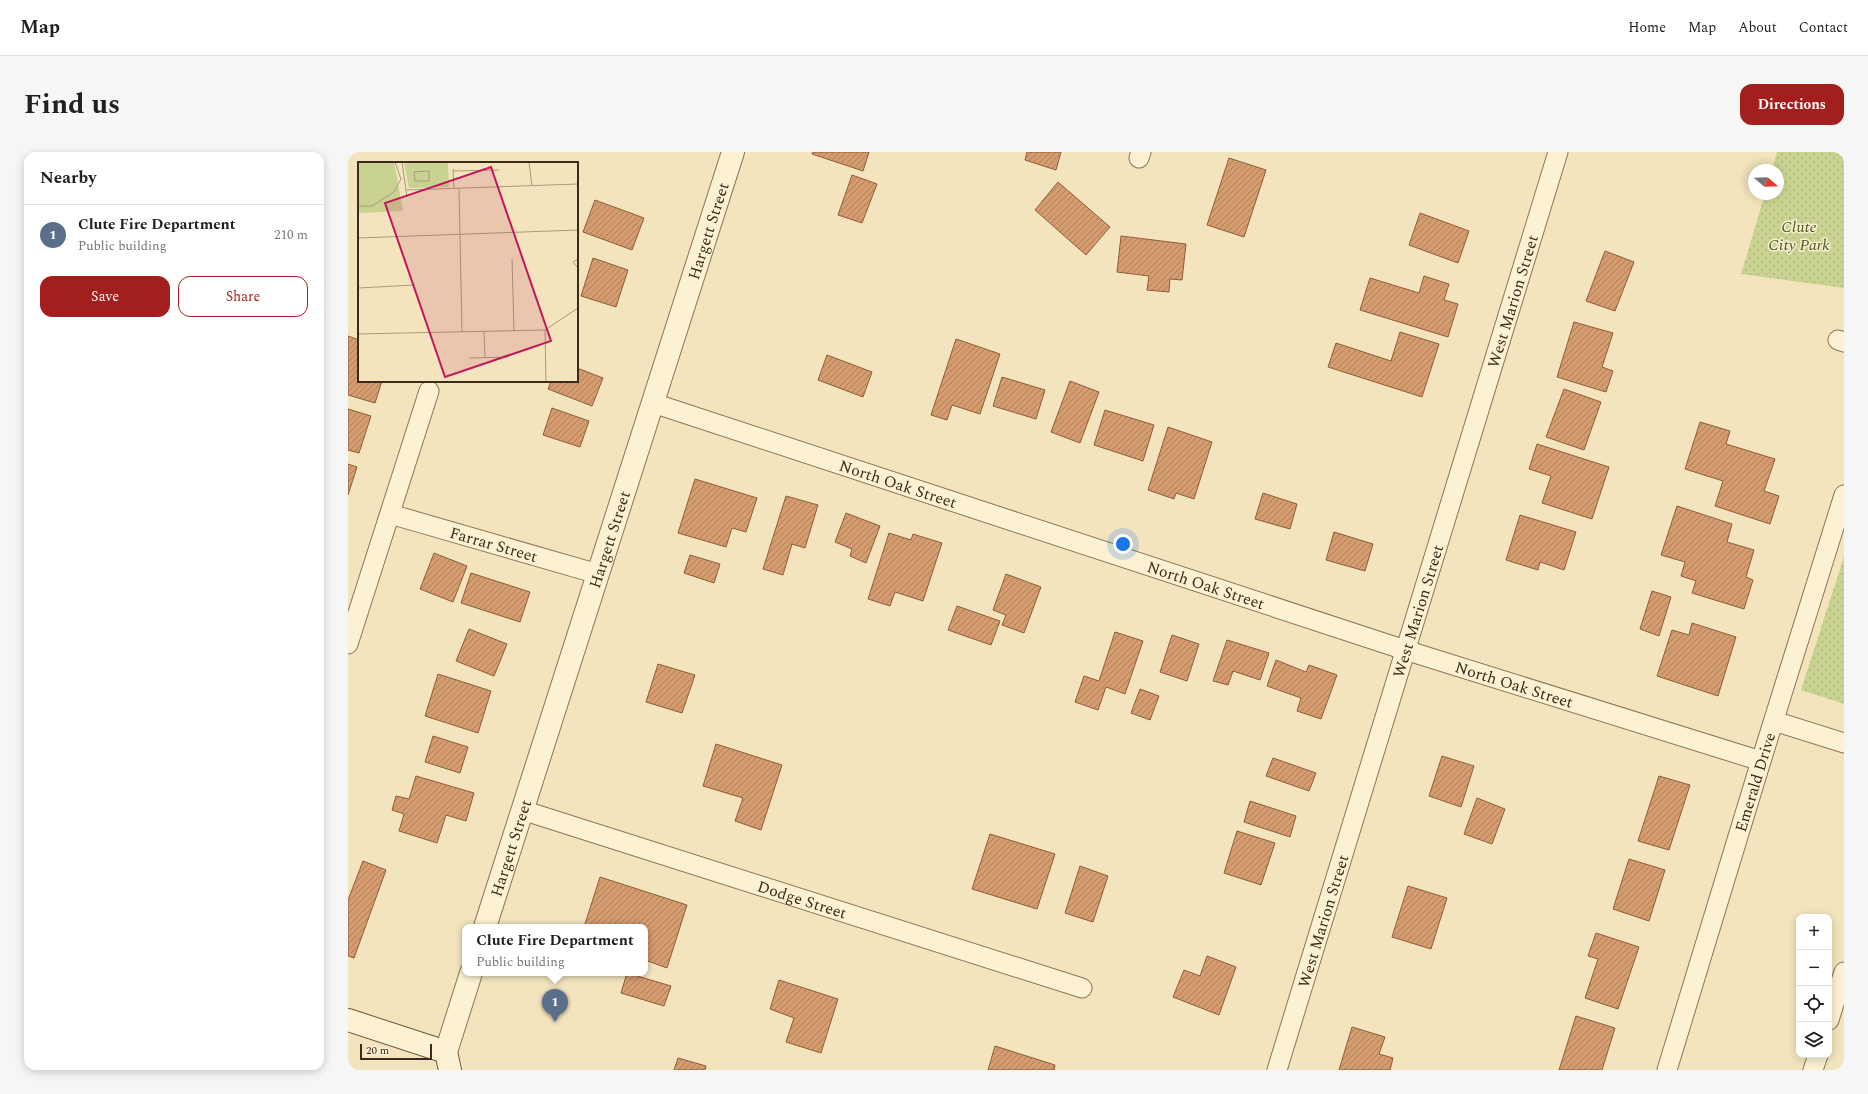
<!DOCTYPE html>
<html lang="en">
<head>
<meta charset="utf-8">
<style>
	body { margin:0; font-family:Spectral,serif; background:#f6f6f6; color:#202124 }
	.controls { position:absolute; right:12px; bottom:12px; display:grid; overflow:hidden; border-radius:8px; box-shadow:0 2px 10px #0003 }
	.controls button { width:36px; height:36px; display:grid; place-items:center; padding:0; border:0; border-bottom:1px solid #e0e0e0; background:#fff; color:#202124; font:20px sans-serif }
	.compass { position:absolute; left:1400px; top:12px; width:36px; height:36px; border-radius:50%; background:#fff; box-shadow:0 2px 10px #0003; rotate:109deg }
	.scale { position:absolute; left:12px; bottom:10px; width:72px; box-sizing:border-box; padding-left:4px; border:2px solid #3b2b1b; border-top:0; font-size:11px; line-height:14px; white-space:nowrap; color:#3b2b1b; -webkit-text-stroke:3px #f9eecf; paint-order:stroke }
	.you { position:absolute; left:775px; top:392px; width:14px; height:14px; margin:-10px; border:3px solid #fff; border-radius:50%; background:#1a73e8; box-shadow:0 0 0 6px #1a73e833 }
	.badge { display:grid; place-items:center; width:26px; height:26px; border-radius:50%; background:#a31f1e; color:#fff; font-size:13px; font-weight:700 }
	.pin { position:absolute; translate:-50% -33px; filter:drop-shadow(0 1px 2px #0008) }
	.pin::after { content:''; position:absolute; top:21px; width:14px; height:12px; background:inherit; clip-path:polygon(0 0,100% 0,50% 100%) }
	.popup { position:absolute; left:114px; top:772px; width:186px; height:52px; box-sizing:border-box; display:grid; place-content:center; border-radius:8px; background:#fff; filter:drop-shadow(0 1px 3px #0005); font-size:13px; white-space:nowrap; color:#757577 }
	.popup b { font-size:15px; color:#202124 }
	.popup::after { content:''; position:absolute; left:50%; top:100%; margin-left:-8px; border:8px solid transparent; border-top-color:#fff }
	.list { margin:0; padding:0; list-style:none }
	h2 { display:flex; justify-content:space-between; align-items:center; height:52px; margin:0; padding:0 16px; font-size:17px }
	h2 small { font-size:13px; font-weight:400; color:#757577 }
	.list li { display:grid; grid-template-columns:26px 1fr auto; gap:12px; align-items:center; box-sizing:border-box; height:60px; padding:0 16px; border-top:1px solid #e0e0e0 }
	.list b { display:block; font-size:15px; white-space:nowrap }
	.list p { margin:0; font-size:13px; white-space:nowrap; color:#757577 }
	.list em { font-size:13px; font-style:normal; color:#757577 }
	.actions { display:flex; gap:8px; padding:12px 16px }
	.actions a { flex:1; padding:9px 0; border:1px solid #a31f1e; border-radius:12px; text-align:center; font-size:14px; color:#a31f1e }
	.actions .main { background:#a31f1e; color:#fff }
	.icon { flex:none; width:22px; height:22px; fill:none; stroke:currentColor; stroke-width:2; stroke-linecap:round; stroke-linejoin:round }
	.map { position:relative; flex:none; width:1496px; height:918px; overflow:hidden; border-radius:12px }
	header { display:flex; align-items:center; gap:24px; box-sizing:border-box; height:56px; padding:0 20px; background:#fff; border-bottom:1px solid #e0e0e0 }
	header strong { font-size:19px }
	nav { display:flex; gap:22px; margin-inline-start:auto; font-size:14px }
	.intro { display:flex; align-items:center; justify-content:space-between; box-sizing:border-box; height:96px; padding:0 24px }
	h1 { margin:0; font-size:28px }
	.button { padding:10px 18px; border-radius:12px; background:#a31f1e; color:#fff; font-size:14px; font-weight:700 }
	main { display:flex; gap:24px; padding:0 24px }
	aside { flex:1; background:#fff; border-radius:12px; box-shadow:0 2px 10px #0003 }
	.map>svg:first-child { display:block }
	.park { fill:url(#park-dots) }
	.building { fill:url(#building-hatch); stroke:#8f5c38 }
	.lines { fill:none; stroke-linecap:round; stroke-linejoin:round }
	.minor-casing { stroke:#8d7455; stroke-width:21 }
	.tertiary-casing { stroke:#8d7455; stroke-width:24 }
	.secondary-casing { stroke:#6f5438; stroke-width:24 }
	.minor { stroke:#fcf1d2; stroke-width:19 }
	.tertiary { stroke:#fcf1d2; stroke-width:22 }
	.secondary { stroke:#fcf1d2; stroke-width:22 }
	.labels { text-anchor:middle; stroke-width:3; stroke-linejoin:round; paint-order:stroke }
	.park-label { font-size:16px; font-style:italic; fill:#4a5a1f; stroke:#f9eecf }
	.street-label { font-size:16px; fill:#3b2b1b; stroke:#f9eecf }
	.inset-road { fill:none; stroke:#a99a7d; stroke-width:1 }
	.view { fill:#c2185b; fill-opacity:0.15; stroke:#c2185b; stroke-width:2 }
	.inset-edge { fill:none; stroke:#3b2b1b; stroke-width:2 }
</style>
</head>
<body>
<header>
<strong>Map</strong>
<nav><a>Home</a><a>Map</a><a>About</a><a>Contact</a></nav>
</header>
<div class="intro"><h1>Find us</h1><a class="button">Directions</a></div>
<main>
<aside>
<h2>Nearby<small></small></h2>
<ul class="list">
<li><span class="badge" style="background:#5c6f8a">1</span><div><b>Clute Fire Department</b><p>Public building</p></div><em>210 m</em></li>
</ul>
<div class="actions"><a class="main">Save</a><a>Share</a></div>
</aside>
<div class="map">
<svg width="1496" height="918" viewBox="0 0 1496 918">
	<defs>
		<pattern id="park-dots" width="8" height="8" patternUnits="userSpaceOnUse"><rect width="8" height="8" fill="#c9d291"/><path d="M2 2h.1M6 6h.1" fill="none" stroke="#aeb47c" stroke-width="1.8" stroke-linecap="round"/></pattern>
		<pattern id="building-hatch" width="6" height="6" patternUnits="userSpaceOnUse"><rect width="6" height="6" fill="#d59c70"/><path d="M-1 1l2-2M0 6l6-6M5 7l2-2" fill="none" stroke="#ae7f5b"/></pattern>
	</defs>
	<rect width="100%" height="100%" fill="#f3e4be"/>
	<!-- park -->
	<g class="park">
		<path d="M 1429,0 L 1496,0 L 1496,136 L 1393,122 L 1417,42 L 1430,42 L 1430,18 L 1424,18 Z"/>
		<path d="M 1496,405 L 1496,552 L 1453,538 Z"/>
	</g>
	<!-- building -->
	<g class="building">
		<path d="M 465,0 L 521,0 L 515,19 L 464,2 Z"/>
		<path d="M 679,0 L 713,0 L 708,18 L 677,8 Z"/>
		<path d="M 881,6 L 918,18 L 896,85 L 859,73 Z"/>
		<path d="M 504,23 L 529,32 L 514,71 L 490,63 Z"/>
		<path d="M 710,30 L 762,75 L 738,103 L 687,58 Z"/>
		<path d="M 247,48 L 296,66 L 284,98 L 235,80 Z"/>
		<path d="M 1072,61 L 1121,79 L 1110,111 L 1061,93 Z"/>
		<path d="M 773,84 L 838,92 L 834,128 L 822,127 L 821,140 L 799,138 L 801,124 L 769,120 Z"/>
		<path d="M 1257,99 L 1286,110 L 1267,159 L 1238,149 Z"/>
		<path d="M 245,106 L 280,118 L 268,155 L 233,144 Z"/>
		<path d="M 1076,124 L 1101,132 L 1096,148 L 1110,152 L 1100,185 L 1012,158 L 1022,126 L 1071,141 Z"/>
		<path d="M 1226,170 L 1265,181 L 1254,215 L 1265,219 L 1258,240 L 1209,225 Z"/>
		<path d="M 1052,180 L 1091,192 L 1074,245 L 980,215 L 988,191 L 1043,209 Z"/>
		<path d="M 0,184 L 11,188 L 11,229 L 34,229 L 27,251 L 0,243 Z"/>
		<path d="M 608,187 L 652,202 L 632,262 L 604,253 L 599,268 L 583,263 Z"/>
		<path d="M 479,203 L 524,220 L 515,245 L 470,228 Z"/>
		<path d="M 229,216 L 255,226 L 244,254 L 200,237 L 203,229 L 229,229 Z"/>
		<path d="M 654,225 L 697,238 L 688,267 L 645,254 Z"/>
		<path d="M 722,229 L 751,240 L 732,291 L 703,280 Z"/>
		<path d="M 1216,237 L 1253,250 L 1236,298 L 1198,285 Z"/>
		<path d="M 204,256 L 241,269 L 232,295 L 195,283 Z"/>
		<path d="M 0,257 L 23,264 L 11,301 L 0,298 Z"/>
		<path d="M 757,258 L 806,273 L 795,309 L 746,293 Z"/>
		<path d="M 1352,270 L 1382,279 L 1378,292 L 1427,307 L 1416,339 L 1431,344 L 1422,372 L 1367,354 L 1375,329 L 1337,317 Z"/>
		<path d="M 820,275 L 864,290 L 846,347 L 828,341 L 826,347 L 800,338 Z"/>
		<path d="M 1189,292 L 1261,315 L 1244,367 L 1194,351 L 1203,324 L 1181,317 Z"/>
		<path d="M 0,312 L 9,315 L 0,343 Z"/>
		<path d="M 347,327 L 409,346 L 398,380 L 384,376 L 378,395 L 330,381 Z"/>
		<path d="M 915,341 L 949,352 L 942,377 L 907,367 Z"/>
		<path d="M 438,344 L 470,353 L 457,396 L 444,392 L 435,423 L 415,417 Z"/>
		<path d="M 1329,354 L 1384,372 L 1379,390 L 1406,398 L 1398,425 L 1405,428 L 1396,457 L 1344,441 L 1348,429 L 1333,424 L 1337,410 L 1313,403 Z"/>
		<path d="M 498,361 L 532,374 L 518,411 L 502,404 L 504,397 L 487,390 Z"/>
		<path d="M 1172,363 L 1228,380 L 1216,418 L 1192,410 L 1190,418 L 1158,408 Z"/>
		<path d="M 986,380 L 1025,392 L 1017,419 L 978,408 Z"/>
		<path d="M 541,381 L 563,388 L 565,382 L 594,391 L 575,449 L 547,440 L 542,454 L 520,447 Z"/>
		<path d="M 86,401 L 119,414 L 105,450 L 72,437 Z"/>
		<path d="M 342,403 L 372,412 L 366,431 L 336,421 Z"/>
		<path d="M 123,421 L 182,440 L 172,470 L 113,451 Z"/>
		<path d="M 658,422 L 693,435 L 676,481 L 654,473 L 658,463 L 645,458 Z"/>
		<path d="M 1304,439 L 1323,445 L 1311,484 L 1292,477 Z"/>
		<path d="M 609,454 L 652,469 L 643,493 L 600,478 Z"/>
		<path d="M 1344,471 L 1388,485 L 1370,544 L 1309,524 L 1324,478 L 1341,483 Z"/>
		<path d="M 121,477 L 159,492 L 146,524 L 108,509 Z"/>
		<path d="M 767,480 L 795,489 L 777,542 L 758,535 L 750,558 L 727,550 L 736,524 L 751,529 Z"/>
		<path d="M 824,483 L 851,492 L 839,529 L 812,520 Z"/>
		<path d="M 879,488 L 921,501 L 912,528 L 885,519 L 880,533 L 865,529 Z"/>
		<path d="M 928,508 L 958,520 L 961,513 L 989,523 L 973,567 L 949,559 L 953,546 L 919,534 Z"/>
		<path d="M 310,512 L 347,523 L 334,561 L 298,550 Z"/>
		<path d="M 90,522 L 143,539 L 130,581 L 77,564 Z"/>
		<path d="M 792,537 L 811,544 L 802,568 L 783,561 Z"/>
		<path d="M 85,584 L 120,595 L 112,621 L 77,610 Z"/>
		<path d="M 368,592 L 434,613 L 413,678 L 387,669 L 395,646 L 355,634 Z"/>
		<path d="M 1094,604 L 1126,614 L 1113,655 L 1081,644 Z"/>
		<path d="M 925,606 L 968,621 L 961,639 L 918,624 Z"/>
		<path d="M 68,624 L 126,641 L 118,669 L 98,663 L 89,691 L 51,679 L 56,662 L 44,658 L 48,644 L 61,647 Z"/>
		<path d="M 1311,624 L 1342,633 L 1321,698 L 1290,689 Z"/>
		<path d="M 1129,646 L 1157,657 L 1144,692 L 1116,682 Z"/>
		<path d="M 902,649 L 948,664 L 942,685 L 896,670 Z"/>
		<path d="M 889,679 L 927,691 L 913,733 L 876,721 Z"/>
		<path d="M 642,682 L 707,702 L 689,757 L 624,737 Z"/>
		<path d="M 1281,707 L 1317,718 L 1301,769 L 1265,757 Z"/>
		<path d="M 15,709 L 38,718 L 6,806 L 0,804 L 0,748 Z"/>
		<path d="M 732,714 L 760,724 L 745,770 L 717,761 Z"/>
		<path d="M 252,725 L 339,753 L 319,816 L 297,808 L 297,775 L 236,775 Z"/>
		<path d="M 1060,734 L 1099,746 L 1083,797 L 1044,785 Z"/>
		<path d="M 1248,781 L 1291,795 L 1270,857 L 1237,846 L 1250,807 L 1240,804 Z"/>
		<path d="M 859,804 L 888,815 L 871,863 L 825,845 L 836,818 L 852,824 Z"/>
		<path d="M 279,821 L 323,834 L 316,854 L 273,841 Z"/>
		<path d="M 431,828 L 490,847 L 473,901 L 438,890 L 446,866 L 422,857 Z"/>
		<path d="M 1228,864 L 1267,876 L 1254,918 L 1211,918 Z"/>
		<path d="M 1004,875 L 1037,885 L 1031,902 L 1045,906 L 1042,918 L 991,918 Z"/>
		<path d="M 647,894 L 707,913 L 706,918 L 640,918 Z"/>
		<path d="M 330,906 L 358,914 L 357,918 L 326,918 Z"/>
	</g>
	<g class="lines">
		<!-- minor casing -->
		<g class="minor-casing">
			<g id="minor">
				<path d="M 791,6 L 793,0"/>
				<path d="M 1490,188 L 1496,190"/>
				<path id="s1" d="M 305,251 L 1057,498 L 1413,609"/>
				<path id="s2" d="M 42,362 L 250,422"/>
				<path d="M 0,492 L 81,239"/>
				<path d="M 1426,569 L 1496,591"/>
				<path id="s3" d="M 174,658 L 734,836"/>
				<path d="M 1481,868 L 1496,820"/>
				<path id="s4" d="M 929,918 L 1210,0"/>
				<path id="s5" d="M 1319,918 L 1413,609 L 1496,343"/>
				<path d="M 1465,918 L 1470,903"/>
			</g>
		</g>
		<!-- tertiary casing -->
		<g class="tertiary-casing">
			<g id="tertiary">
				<path id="s6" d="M 137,775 L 385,0"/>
				<path d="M 98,900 L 123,821"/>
			</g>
		</g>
		<!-- secondary casing -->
		<g class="secondary-casing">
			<path id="secondary" d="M 0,868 L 98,900 L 102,918"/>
		</g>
		<!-- minor -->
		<use href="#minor" class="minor"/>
		<!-- tertiary -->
		<use href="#tertiary" class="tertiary"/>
		<!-- secondary -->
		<use href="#secondary" class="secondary"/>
	</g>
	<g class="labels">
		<!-- park labels -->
		<g class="park-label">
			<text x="1451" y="80">Clute<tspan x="1451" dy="18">City Park</tspan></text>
		</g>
		<!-- street labels -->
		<g class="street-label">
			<text dy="6" stroke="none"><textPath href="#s6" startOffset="731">Hargett Street</textPath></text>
			<text dy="6" stroke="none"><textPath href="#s4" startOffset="804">West Marion Street</textPath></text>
			<text dy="6" stroke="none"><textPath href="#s1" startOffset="258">North Oak Street</textPath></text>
			<text dy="6" stroke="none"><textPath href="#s6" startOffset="407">Hargett Street</textPath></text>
			<text dy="6" stroke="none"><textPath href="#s2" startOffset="108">Farrar Street</textPath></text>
			<text dy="6" stroke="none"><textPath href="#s1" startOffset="582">North Oak Street</textPath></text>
			<text dy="6" stroke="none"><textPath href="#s4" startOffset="480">West Marion Street</textPath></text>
			<text dy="6" stroke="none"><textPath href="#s1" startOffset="906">North Oak Street</textPath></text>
			<text dy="6" stroke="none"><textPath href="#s5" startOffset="301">Emerald Drive</textPath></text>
			<text dy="6" stroke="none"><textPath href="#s6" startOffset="83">Hargett Street</textPath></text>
			<text dy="6" stroke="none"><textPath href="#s3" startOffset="294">Dodge Street</textPath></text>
			<text dy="6" stroke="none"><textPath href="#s4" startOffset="156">West Marion Street</textPath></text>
		</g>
	</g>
	<!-- overview -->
	<g transform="translate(10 10)">
		<rect width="220" height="220" fill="#f3e4be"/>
		<path d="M 0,0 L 36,0 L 45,49 L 0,51 ZM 46,0 L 90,0 L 91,25 L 51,26 Z" fill="#c9d291"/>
		<path class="inset-road" d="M 44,0 L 49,35M 171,0 L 174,24M 95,7 L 96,27M 71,9 L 71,19 L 57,19 L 56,10 ZM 95,9 L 141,8M 101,27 L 104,170M 49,28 L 220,22M 0,44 L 14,44 L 36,30 L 43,17 L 37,0M 0,76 L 220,68M 154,97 L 156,169M 220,97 L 215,100 L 220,106M 0,126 L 56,123M 126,169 L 127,196M 0,172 L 187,168M 111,196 L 151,195M 188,220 L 187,168 L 220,146"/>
		<path class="view" d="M 133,5 L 193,179 L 87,215 L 27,41 Z"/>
		<rect width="220" height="220" class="inset-edge"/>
	</g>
</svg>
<div class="controls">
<button>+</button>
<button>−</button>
<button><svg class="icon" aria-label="locate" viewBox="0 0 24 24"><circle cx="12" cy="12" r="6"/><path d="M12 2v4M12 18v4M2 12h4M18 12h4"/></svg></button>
<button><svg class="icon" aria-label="layers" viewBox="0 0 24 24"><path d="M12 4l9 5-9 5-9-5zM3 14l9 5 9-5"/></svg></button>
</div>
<svg class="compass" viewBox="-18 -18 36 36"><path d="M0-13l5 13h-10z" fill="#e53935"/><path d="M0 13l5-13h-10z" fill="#757577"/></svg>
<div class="scale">20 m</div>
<div class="you"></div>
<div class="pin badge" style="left:207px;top:870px;background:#5c6f8a">1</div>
<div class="popup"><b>Clute Fire Department</b>Public building</div>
</div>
</main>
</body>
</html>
